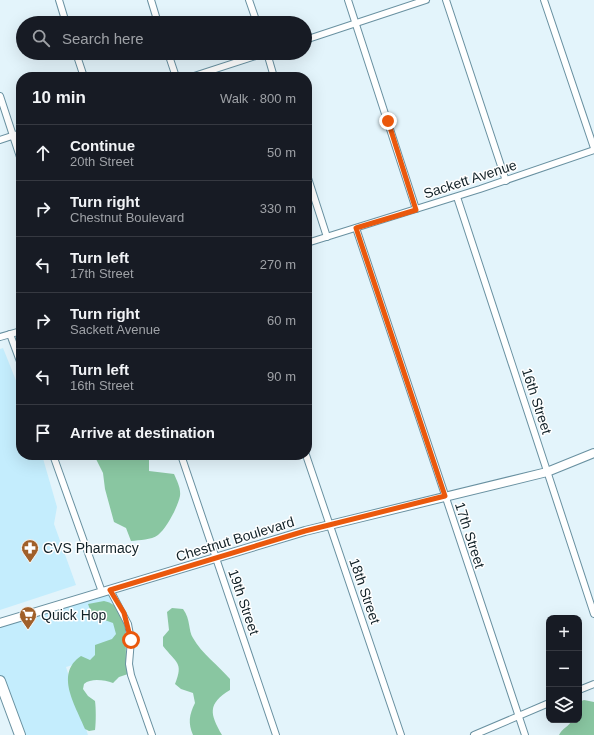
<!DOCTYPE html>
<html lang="en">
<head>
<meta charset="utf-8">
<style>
	body { margin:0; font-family:Arial,sans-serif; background:#20242c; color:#f1f3f6 }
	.controls { position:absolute; right:12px; bottom:12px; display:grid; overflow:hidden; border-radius:8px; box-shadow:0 4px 16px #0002 }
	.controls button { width:36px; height:36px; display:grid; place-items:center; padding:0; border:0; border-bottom:1px solid #363941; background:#171b24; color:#f1f3f6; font:20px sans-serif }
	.stop { position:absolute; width:12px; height:12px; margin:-9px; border:3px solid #ea580c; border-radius:50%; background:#fff }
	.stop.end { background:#ea580c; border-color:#fff; box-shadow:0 1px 4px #0008 }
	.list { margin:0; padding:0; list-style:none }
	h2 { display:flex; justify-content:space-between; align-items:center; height:52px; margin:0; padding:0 16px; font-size:17px }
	h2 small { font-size:13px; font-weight:400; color:#9ea1a6 }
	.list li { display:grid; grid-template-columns:26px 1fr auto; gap:12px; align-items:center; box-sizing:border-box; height:56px; padding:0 16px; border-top:1px solid #363941 }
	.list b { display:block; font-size:15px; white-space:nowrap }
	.list p { margin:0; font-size:13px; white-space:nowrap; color:#9ea1a6 }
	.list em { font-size:13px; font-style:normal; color:#9ea1a6 }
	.icon { flex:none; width:22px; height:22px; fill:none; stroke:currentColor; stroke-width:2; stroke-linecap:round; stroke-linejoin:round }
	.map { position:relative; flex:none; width:594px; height:735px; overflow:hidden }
	.search { position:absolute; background:#171b24; box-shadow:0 4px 16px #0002; left:16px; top:16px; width:296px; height:44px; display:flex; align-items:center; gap:10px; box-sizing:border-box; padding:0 14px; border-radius:22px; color:#9ea1a6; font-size:15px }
	.panel { position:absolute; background:#171b24; box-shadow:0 4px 16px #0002; left:16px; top:72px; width:296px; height:388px; border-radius:16px }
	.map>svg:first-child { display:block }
	.built { fill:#c4edfd }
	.forest { fill:#89c6a1 }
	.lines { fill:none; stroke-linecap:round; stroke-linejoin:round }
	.minor-casing { stroke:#6991a1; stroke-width:8 }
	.tertiary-casing { stroke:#6991a1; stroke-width:10 }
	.primary-casing { stroke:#6991a1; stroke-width:12 }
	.minor { stroke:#fff; stroke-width:6 }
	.tertiary { stroke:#fff; stroke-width:8 }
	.primary { stroke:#fff; stroke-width:10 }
	.route { stroke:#ea580c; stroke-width:5 }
	.labels { text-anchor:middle; stroke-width:3; stroke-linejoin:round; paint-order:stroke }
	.street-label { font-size:14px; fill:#122228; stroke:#fff }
	.poi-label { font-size:14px; fill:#122228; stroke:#fff; text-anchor:start }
</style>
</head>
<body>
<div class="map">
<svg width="594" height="735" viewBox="0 0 594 735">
	<rect width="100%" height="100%" fill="#e3f4fb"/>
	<!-- built -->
	<g class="built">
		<path d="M 3,348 L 21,393 L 21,455 L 42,455 L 57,507 L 54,524 L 76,585 L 0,610 L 0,349 Z"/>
		<path d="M 110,590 L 124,613 L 131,647 L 66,667 L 88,735 L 20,735 L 0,681 L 0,623 Z"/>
	</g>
	<!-- forest -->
	<g class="forest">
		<path d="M 94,455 L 149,455 L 149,471 L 174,474 C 177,481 181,488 180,496 C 178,506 167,528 158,535 C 151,540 140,540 131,541 L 126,528 L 114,522 L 105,489 L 103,473 Z"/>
		<path d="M 104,601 C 135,607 122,652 128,674 L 119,677 L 113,683 C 104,680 91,678 84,684 L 83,689 L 88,696 L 95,701 C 96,708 96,722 95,730 L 89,731 L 85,729 C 76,706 54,674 81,656 L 90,660 L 95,655 L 95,645 L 112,639 L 116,634 L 113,623 L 99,618 L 94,620 L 88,604 Z"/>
		<path d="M 172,608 L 183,609 C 191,620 188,630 193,638 C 202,654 218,665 230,679 L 230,690 C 207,704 210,714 222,735 L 193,735 C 188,723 189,715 195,703 L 193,693 L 181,689 L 175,684 C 184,662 176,663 163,646 L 163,637 L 169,630 L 167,612 Z"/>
		<path d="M 584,700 L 594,702 L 594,735 L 559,735 C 562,728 569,727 572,720 L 579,720 L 579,702 Z"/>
	</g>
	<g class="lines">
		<!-- minor casing -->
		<g class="minor-casing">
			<g id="minor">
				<path d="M 59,0 L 66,23"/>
				<path d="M 151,0 L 158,23"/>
				<path d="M 249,0 L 257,23"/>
				<path d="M 348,0 L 416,209"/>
				<path d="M 446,0 L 506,181"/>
				<path d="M 544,0 L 594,148"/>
				<path d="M 305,40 L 426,0"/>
				<path d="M 76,53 L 84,77"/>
				<path d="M 168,53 L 176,77"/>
				<path d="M 267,53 L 274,77"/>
				<path d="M 191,77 L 265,53"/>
				<path d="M 0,96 L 21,160"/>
				<path d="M 0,140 L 21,133"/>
				<path d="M 307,175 L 327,237"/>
				<path d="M 457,197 L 594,614"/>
				<path d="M 356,228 L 525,735"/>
				<path d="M 307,243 L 480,189 L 594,150"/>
				<path d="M 10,334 L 21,364"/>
				<path d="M 0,337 L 21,331"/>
				<path d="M 53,455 L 102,592"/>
				<path d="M 181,455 L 276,735"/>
				<path d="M 306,455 L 401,735"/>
				<path d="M 110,590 L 128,624 L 131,640 L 129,664 L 131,675 L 152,735"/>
				<path d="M 579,690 L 594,684"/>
				<path d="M 474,735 L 549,703"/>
			</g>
		</g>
		<!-- tertiary casing -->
		<g class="tertiary-casing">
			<path id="tertiary" d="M 0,623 L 305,531 L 547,472 L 594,453"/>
		</g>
		<!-- primary casing -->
		<g class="primary-casing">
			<path id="primary" d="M 0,681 L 20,735"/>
		</g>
		<!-- minor -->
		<use href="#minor" class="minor"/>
		<!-- tertiary -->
		<use href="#tertiary" class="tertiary"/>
		<!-- primary -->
		<use href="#primary" class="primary"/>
	</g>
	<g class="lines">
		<!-- route -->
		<path class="route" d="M 131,640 L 124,613 L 110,590 L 305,531 L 445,496 L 356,228 L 416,210 L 388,121"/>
	</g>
	<!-- icons -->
	<defs>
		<g id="pharmacy-pin" transform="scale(0.9)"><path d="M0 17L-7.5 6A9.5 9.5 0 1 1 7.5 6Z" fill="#a0602a" stroke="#fff"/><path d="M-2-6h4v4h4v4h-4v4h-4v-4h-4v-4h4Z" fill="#fff"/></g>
		<g id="supermarket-pin" transform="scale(0.9)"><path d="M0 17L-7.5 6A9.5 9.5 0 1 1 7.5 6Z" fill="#a0602a" stroke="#fff"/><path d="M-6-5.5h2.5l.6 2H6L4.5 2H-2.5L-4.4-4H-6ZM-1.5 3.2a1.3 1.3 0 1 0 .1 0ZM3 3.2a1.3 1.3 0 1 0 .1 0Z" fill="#fff"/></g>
	</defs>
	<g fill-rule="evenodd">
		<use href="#pharmacy-pin" x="30" y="548"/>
		<use href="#supermarket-pin" x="28" y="615"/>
	</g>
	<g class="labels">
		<!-- street labels -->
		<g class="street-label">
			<text transform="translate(470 179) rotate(-18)" y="5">Sackett Avenue</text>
			<text transform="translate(537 401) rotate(72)" y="5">16th Street</text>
			<text transform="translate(470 535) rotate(72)" y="5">17th Street</text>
			<text transform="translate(235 539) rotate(-17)" y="5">Chestnut Boulevard</text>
			<text transform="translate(365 591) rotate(71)" y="5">18th Street</text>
			<text transform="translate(244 602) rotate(71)" y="5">19th Street</text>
		</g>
		<!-- poi labels -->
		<g class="poi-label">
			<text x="43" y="553">CVS Pharmacy</text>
			<text x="41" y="620">Quick Hop</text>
		</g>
	</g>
</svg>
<div class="controls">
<button>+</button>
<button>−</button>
<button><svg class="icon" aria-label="layers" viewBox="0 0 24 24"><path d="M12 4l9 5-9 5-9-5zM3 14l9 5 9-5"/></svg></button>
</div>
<div class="stop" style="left:131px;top:640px"></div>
<div class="stop end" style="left:388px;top:121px"></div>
<div class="search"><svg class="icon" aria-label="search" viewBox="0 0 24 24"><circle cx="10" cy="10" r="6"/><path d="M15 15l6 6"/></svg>Search here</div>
<section class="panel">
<h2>10 min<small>Walk · 800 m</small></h2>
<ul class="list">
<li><svg class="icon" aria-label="ahead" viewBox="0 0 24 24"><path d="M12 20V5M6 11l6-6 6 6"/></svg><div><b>Continue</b><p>20th Street</p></div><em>50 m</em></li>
<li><svg class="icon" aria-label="right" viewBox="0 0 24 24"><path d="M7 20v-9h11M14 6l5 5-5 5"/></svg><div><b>Turn right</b><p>Chestnut Boulevard</p></div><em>330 m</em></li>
<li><svg class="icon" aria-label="left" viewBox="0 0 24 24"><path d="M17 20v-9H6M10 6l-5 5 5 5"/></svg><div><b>Turn left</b><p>17th Street</p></div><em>270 m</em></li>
<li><svg class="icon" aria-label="right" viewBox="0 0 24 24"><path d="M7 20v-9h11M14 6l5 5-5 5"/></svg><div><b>Turn right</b><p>Sackett Avenue</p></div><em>60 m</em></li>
<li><svg class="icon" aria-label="left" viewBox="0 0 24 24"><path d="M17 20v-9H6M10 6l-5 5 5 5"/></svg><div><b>Turn left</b><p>16th Street</p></div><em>90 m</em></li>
<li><svg class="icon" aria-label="arrive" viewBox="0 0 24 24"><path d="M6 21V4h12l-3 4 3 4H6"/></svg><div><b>Arrive at destination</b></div></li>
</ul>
</section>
</div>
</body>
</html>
